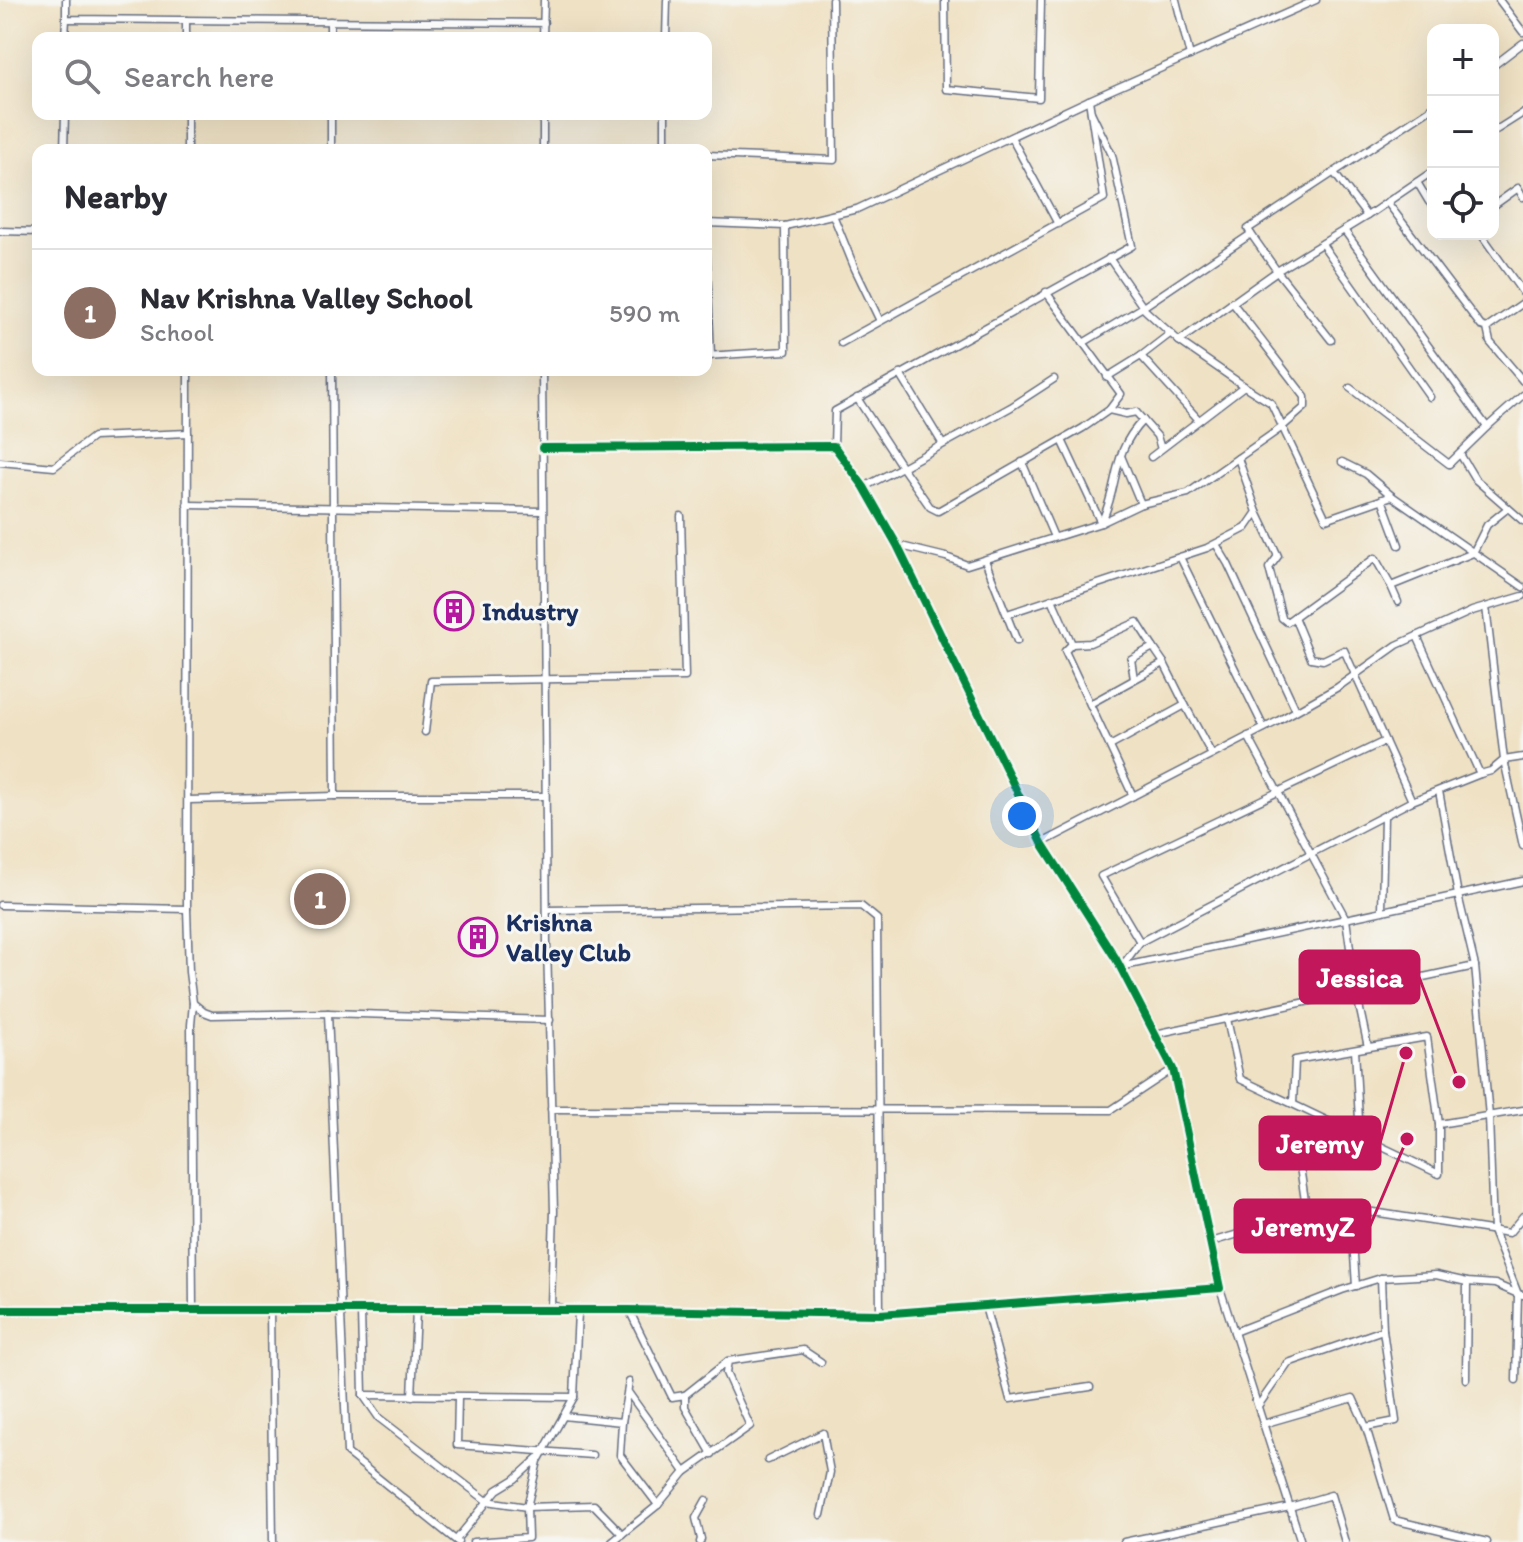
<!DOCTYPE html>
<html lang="en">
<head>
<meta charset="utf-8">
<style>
	body { margin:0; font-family:Itim,sans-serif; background:#f2f2f3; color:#2b2b33 }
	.controls { position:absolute; right:24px; top:24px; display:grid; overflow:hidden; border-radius:16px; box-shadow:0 8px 32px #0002 }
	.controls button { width:72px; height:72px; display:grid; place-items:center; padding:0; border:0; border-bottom:2px solid #e1e1e2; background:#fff; color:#2b2b33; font:40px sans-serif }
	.you { position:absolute; left:1022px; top:816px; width:28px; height:28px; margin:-20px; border:6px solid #fff; border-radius:50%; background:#1a73e8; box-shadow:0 0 0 12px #1a73e833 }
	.badge { display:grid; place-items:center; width:52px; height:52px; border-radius:50%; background:#b45309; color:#fff; font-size:26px; font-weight:700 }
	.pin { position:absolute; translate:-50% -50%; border:4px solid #fff; box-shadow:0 2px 8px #0006 }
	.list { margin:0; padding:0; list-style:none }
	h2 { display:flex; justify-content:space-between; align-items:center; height:104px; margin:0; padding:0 32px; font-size:34px }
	h2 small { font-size:26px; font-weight:400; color:#7c7c81 }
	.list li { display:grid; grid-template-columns:52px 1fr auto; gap:24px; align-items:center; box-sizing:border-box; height:128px; padding:0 32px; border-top:2px solid #e1e1e2 }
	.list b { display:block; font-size:30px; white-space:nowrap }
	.list p { margin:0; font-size:26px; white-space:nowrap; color:#7c7c81 }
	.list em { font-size:26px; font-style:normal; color:#7c7c81 }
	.icon { flex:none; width:44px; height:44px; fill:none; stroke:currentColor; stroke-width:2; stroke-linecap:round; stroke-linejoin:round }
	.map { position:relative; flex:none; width:1523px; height:1542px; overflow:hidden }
	.search { position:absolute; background:#fff; box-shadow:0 8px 32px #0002; left:32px; top:32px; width:680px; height:88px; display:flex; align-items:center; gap:20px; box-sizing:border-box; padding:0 28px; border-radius:16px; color:#7c7c81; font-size:30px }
	.panel { position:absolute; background:#fff; box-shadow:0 8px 32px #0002; left:32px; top:144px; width:680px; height:232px; border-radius:16px }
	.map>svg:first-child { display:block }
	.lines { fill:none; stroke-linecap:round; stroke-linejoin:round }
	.street-casing { stroke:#656d81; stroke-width:9 }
	.street { stroke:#fff; stroke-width:6 }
	.cycleway-casing { stroke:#f6f6f2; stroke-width:13 }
	.cycleway { stroke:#00873e; stroke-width:8 }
	.labels { text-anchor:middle; stroke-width:6; stroke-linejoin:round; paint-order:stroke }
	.poi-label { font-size:26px; font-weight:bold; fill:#1b2f5e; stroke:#f6f6f2; text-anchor:start }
	.leader { fill:none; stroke:#c2185b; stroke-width:3 }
	.callout-dot { fill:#c2185b; stroke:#f6f6f2; stroke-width:3 }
	.callout { fill:#c2185b; stroke:#c2185b; stroke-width:3 }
	.callout-label { font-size:28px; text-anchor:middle; font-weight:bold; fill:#fff }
</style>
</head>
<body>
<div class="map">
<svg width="1523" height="1542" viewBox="0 0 1523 1542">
	<rect width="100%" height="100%" fill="#f6f6f2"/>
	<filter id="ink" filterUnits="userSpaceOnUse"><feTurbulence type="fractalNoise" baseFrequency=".0125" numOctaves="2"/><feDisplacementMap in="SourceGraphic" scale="16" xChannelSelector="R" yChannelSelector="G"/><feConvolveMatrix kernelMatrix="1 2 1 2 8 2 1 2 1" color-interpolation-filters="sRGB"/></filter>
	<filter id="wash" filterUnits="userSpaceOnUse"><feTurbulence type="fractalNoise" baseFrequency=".006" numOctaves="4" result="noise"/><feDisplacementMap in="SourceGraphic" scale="32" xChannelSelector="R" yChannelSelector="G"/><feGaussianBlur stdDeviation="1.8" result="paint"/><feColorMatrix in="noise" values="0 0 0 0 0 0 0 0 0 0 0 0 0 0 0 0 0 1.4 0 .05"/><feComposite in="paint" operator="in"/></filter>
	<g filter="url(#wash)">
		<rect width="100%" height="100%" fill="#efe1c3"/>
	</g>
	<g filter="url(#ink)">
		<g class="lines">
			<!-- street casing -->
			<g class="street-casing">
				<g id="street">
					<path d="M 66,0 L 66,19 L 544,23"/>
					<path d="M 945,0 L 946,89 L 1039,98 L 1041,0"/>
					<path d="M 1176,0 L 1190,56"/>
					<path d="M 1499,0 L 1523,32"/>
					<path d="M 186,20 L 186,38"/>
					<path d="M 330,21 L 330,38"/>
					<path d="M 65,38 L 66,19"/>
					<path d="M 543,38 L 544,0"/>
					<path d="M 666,38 L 667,0"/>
					<path d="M 1493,66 L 1523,43"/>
					<path d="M 187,114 L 187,150"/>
					<path d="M 331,114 L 331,150"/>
					<path d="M 1493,132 L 1523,113"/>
					<path d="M 1011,137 L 1058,224"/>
					<path d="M 64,150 L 65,114"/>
					<path d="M 543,150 L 543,114"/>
					<path d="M 665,150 L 665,114"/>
					<path d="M 706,155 L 834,160 L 832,0"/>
					<path d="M 1417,182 L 1429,202"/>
					<path d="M 1387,202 L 1481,326 L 1487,328 L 1490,342 L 1523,381"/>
					<path d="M 1493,206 L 1518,188 L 1523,197"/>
					<path d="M 833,215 L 855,269 L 880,321"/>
					<path d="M 1367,216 L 1433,171"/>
					<path d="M 706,223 L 785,226 L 786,351 L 706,356"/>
					<path d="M 785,226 L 857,209 L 1089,100 L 1316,0"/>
					<path d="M 1344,230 L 1487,427 L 1449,464 L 1350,388"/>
					<path d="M 0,231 L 38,232"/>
					<path d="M 1481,234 L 1523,293"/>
					<path d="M 706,240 L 711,356"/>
					<path d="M 1322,244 L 1430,397"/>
					<path d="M 1109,258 L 1145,310 L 1179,341 L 1277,271 L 1251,234"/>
					<path d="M 1046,292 L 1121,394 L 1109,410 L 1083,428 L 938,511 L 930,507 L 902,467 L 1011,407 L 1054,379"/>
					<path d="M 1487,328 L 1523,303"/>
					<path d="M 1171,333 L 1141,356 L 1199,420"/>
					<path d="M 1331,340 L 1277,271 L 1367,216 L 1335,174"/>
					<path d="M 841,343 L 1104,198 L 1089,100"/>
					<path d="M 1083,343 L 1143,307 L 1251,234 L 1248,229 L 1433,107"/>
					<path d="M 188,370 L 187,909 L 189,972 L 193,1003 L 204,1012 L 212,1015 L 328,1013 L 347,1453 L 458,1542"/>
					<path d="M 332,370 L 335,796 L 545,796"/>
					<path d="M 542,370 L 547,945 L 554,1211 L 551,1305 L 578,1312 L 574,1397 L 538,1461 L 527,1507 L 594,1505 L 622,1534"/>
					<path d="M 900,374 L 942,443"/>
					<path d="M 1107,377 L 1141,356"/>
					<path d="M 1244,386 L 1271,403 L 1326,519 L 1392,496 L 1523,587"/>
					<path d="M 857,398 L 902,467 L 864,487"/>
					<path d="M 1109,410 L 1126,414 L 1136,412 L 1157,436 L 1161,449"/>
					<path d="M 1487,427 L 1523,395"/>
					<path d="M 1062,440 L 1101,523 C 1120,485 1110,454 1143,420"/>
					<path d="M 834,446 L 835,411 L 1132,246 L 1112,155 L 1091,112"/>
					<path d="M 1460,454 L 1475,479 L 1523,521"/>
					<path d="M 1121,456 L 1141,504"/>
					<path d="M 1151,457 L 1244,386 L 1179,341"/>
					<path d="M 0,462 L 54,467 L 93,437 L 188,433"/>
					<path d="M 1022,462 L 1054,537"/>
					<path d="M 1342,462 L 1366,474 L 1392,496"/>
					<path d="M 1382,499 L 1399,545"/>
					<path d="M 187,505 L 542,511"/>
					<path d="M 1257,512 L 1278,556 L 1269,568 L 1282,618 L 1287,622 L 1375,558 L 1391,586"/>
					<path d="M 1216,544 L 1228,564 L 1296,710"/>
					<path d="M 897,545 L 946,557 L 967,565 L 1101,523 L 1141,504 L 1188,493 L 1281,428 L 1305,407 L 1305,397 L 1232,302"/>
					<path d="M 1180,557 L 1264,728"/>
					<path d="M 985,560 L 1017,641"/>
					<path d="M 1052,599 L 1072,644"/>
					<path d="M 1398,602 L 1391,586 L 1473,553 L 1487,525 L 1508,508"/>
					<path d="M 1007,614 L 1207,548 L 1246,528 L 1257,512 L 1238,458"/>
					<path d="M 1294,617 L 1311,658 L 1323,660 L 1344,650 L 1412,801 L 1480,774 L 1417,636"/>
					<path d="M 1134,679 L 1131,659 L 1153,647 L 1164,663"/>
					<path d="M 1090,704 L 1164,663 L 1185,705"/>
					<path d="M 425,732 L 431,681 L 685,677 L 681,516"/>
					<path d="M 1248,736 L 1346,919 L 1356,991 L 1368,1047"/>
					<path d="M 1110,746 L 1185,705 L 1212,755"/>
					<path d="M 1523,757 L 1504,760 L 1523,846"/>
					<path d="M 1480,774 L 1491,771 L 1504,760 L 1486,607"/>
					<path d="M 1133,796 L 1065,651 L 1072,644 L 1090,643 L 1137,622 L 1153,647"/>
					<path d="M 189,800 L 335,796"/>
					<path d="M 1042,843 L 1276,722 L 1338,687 L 1397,645 L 1472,611 L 1523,596"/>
					<path d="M 0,905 L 187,909"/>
					<path d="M 547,910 L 861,906 L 877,919 L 880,1314"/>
					<path d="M 1382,910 L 1384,816"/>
					<path d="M 1140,942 L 1101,876 L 1385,741"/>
					<path d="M 1122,966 L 1140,942 L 1412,801"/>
					<path d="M 1475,966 L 1489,1116 L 1493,1231 L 1518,1294 L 1523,1295"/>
					<path d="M 1120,967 L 1458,895 L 1439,791"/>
					<path d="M 328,1013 L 550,1020"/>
					<path d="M 1227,1019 L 1240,1079 L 1439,1174 L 1439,1124 L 1523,1110"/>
					<path d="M 1155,1034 L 1475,966 L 1458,895 L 1523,881"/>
					<path d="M 1355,1050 L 1360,1137"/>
					<path d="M 1293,1104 L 1295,1060 L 1427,1037 L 1439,1124"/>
					<path d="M 551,1109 L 1111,1110 L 1173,1069"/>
					<path d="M 1351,1209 L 1356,1286"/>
					<path d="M 1307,1214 L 1296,1140 L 1330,1151 L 1343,1128"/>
					<path d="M 1211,1242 L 1334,1206 L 1509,1233 L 1523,1216"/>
					<path d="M 1220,1288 L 1301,1542"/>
					<path d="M 985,1306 L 1010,1399 L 1090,1387"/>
					<path d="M 0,1310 L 629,1310 L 880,1314 L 1220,1288 L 1173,1069 L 1116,959 L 1042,843 L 897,545 L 864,487 L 834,446 L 542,448"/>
					<path d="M 629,1310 L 672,1397 L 685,1395 L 685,1407 L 712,1454"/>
					<path d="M 193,1311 L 191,1025 L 193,1003"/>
					<path d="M 270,1311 L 273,1542"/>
					<path d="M 361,1311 L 363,1395 L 379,1418 L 487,1501 L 527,1507 L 528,1538 L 473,1542"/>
					<path d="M 1234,1332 L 1342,1290 L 1381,1278 L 1436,1275 L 1467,1282 L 1495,1284 L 1518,1294 L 1516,1380"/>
					<path d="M 1466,1379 L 1467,1282"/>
					<path d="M 628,1392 L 685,1472"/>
					<path d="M 363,1395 L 574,1397"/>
					<path d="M 685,1395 L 728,1361"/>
					<path d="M 412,1396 L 416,1311"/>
					<path d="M 458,1397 L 457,1445 L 592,1455"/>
					<path d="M 1258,1406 L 1288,1363 L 1383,1330 L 1381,1278"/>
					<path d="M 563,1416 L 622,1422 L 620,1455 L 658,1505"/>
					<path d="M 622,1422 L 629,1382"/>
					<path d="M 1263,1424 L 1353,1398 L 1366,1427 L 1394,1520 L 1487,1542"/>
					<path d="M 1366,1427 L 1396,1421 L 1383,1330"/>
					<path d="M 768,1460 L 823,1433 L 830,1472 L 821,1515"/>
					<path d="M 456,1540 L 497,1490 L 515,1479 L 538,1458"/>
					<path d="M 612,1542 L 658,1505 L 685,1472 L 750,1426 L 726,1373 L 728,1361 L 803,1350 L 821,1362"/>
					<path d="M 700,1542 L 701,1539 L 696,1518 L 706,1500"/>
					<path d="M 1124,1542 L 1290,1507 L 1331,1495 L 1345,1542"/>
				</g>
			</g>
			<!-- street -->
			<use href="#street" class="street"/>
			<!-- cycleway casing -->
			<g class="cycleway-casing">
				<path id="cycleway" d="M 0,1310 L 629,1310 L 880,1314 L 1220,1288 L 1173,1069 L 1116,959 L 1042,843 L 897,545 L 864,487 L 834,446 L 542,448"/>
			</g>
			<!-- cycleway -->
			<use href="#cycleway" class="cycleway"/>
		</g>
	</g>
	<!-- icons -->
	<defs>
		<g id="building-ring" transform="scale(2)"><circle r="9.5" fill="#f6f6f2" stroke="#b5179e" stroke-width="1.5"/><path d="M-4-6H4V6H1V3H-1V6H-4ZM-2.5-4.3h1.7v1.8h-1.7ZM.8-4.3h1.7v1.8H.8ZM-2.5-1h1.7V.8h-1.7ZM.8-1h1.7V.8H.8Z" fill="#b5179e"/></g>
	</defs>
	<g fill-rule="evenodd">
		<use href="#building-ring" x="454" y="611"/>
		<use href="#building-ring" x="478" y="937"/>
	</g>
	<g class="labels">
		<!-- poi labels -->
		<g class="poi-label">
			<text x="482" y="620">Industry</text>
			<text x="506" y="931">Krishna<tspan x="506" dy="30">Valley Club</tspan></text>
		</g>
	</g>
	<!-- callouts -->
	<path class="leader" d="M1459 1082L1419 977M1406 1053L1380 1143M1407 1139L1370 1226"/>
	<g class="callout-dot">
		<circle cx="1459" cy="1082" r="8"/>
		<circle cx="1406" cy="1053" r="8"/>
		<circle cx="1407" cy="1139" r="8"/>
	</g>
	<g class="callout">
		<rect x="1300" y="951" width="119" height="52" rx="8"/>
		<rect x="1260" y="1117" width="120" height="52" rx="8"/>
		<rect x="1235" y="1200" width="135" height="52" rx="8"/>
	</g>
	<g class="callout-label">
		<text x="1360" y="987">Jessica</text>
		<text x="1320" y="1153">Jeremy</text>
		<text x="1303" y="1236">JeremyZ</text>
	</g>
</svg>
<div class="controls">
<button>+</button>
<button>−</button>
<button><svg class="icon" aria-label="locate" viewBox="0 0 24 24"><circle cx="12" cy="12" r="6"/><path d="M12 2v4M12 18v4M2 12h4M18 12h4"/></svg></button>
</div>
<div class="you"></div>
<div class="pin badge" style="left:320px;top:899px;background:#8d6e63">1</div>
<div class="search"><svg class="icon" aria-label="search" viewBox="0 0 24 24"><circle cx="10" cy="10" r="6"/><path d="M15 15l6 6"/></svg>Search here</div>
<section class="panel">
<h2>Nearby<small></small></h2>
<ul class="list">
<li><span class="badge" style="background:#8d6e63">1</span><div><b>Nav Krishna Valley School</b><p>School</p></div><em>590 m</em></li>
</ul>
</section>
</div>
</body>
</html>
